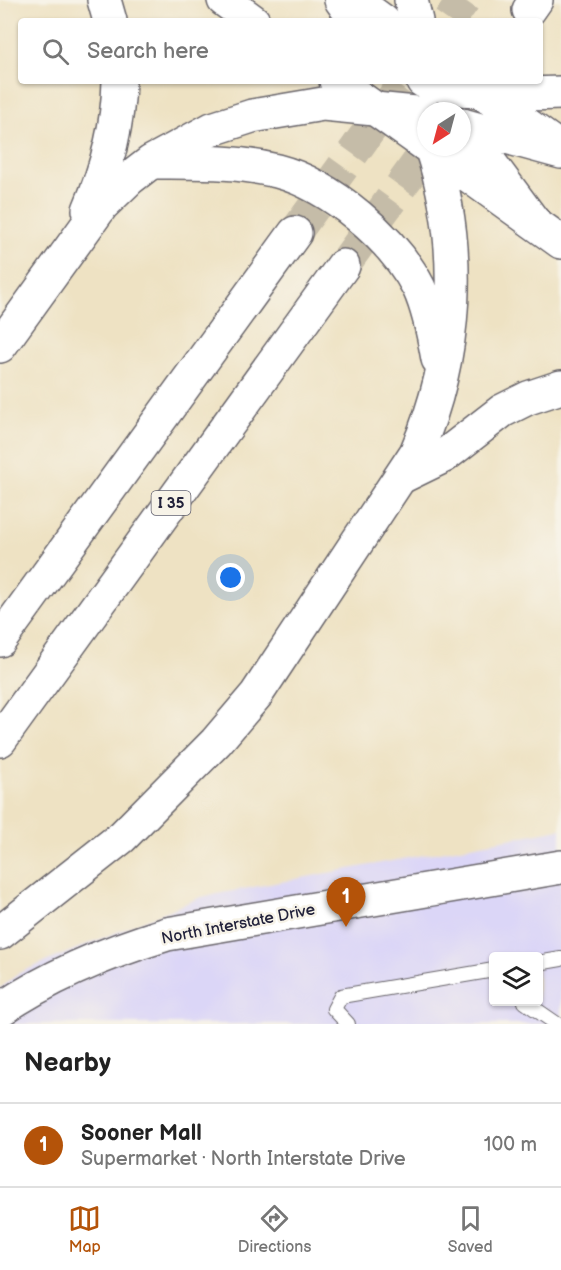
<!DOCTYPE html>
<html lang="en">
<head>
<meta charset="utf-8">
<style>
	body { margin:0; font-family:"Balsamiq Sans",sans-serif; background:#f2f2f2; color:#222 }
	.controls { position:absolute; right:18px; bottom:18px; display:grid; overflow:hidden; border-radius:6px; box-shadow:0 2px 4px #0004 }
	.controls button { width:54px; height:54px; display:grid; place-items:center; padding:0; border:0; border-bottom:2px solid #e0e0e0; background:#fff; color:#222; font:30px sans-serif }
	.compass { position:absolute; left:417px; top:102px; width:54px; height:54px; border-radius:50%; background:#fff; box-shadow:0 2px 4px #0004; rotate:216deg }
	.you { position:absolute; left:231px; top:578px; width:21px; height:21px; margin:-15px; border:4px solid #fff; border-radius:50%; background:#1a73e8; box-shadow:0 0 0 9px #1a73e833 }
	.badge { display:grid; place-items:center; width:39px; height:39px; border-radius:50%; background:#b45309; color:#fff; font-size:20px; font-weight:700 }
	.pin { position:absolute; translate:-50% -50px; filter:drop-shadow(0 2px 3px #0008) }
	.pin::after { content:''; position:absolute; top:32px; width:21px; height:18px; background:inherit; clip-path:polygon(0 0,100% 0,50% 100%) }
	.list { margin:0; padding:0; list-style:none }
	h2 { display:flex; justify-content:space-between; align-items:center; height:78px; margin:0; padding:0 24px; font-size:26px }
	h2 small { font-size:20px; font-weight:400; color:#767676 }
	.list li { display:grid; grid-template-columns:39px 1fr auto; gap:18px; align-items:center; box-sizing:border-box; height:84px; padding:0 24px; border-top:2px solid #e0e0e0 }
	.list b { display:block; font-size:22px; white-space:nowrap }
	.list p { margin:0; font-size:20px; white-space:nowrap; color:#767676 }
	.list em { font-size:20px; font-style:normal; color:#767676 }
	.icon { flex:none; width:33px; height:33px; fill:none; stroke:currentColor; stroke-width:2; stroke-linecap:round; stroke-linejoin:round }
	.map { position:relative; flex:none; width:561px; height:1024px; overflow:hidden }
	.search { position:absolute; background:#fff; box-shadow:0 2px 4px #0004; left:18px; right:18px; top:18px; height:66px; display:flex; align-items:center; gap:15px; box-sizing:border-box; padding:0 21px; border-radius:6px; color:#767676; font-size:22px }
	.sheet { height:162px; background:#fff }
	nav { display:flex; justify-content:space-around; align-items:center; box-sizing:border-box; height:84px; border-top:2px solid #e0e0e0; background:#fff; font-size:16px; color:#767676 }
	nav a { display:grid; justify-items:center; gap:3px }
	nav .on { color:#b45309 }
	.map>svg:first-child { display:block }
	.built { fill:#dbd6f7; fill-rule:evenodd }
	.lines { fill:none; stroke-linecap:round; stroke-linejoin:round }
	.motorway-tunnel { stroke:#c5bca8; stroke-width:33; stroke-dasharray:33 16; stroke-linecap:butt }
	.service-casing { stroke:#69656b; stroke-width:16 }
	.secondary-casing { stroke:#69656b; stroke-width:36 }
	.primary-casing { stroke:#69656b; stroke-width:36 }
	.motorway-casing { stroke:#69656b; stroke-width:36 }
	.service { stroke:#fff; stroke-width:14 }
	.secondary { stroke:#fff; stroke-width:33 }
	.primary { stroke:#fff; stroke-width:33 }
	.motorway { stroke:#fff; stroke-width:33 }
	.labels { text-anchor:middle; stroke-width:5; stroke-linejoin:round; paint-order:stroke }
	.shield { fill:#f7f3e8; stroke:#62616f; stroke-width:1.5 }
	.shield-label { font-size:15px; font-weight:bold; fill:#22223b }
	.street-label { font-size:16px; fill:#22223b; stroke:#f7f3e8 }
</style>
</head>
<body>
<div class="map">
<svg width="561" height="1024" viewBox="0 0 561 1024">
	<rect width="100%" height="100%" fill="#f7f3e8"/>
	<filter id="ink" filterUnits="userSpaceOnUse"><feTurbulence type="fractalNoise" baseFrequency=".0167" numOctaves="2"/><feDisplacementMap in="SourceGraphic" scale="12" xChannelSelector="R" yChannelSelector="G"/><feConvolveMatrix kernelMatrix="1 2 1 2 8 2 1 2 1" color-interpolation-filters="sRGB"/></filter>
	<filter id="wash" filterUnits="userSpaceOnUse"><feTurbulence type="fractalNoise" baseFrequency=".008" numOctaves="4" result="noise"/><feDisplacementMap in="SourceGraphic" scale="24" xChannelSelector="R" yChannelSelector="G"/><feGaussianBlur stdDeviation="1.35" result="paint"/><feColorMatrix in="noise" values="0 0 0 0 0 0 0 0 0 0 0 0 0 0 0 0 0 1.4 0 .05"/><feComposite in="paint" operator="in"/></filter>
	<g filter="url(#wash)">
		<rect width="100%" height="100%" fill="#eee2c3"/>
		<!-- built -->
		<path class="built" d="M 561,829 L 561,1024 L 0,1024 L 0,989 L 19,973 L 201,897 ZM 494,956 L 538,956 L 538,1002 L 494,1002 Z"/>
	</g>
	<g filter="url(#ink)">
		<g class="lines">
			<!-- motorway-tunnel -->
			<g class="motorway-tunnel">
				<path d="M 449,21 L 464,0"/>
				<path d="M 295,233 L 405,81"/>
				<path d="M 343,266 L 429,147"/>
			</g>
			<!-- service casing -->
			<g class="service-casing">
				<g id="service">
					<path d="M 538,963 L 561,959"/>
					<path d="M 525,1002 L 557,1024"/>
					<path d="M 348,1024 L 334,1009 L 341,996 L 494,970"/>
				</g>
			</g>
			<!-- secondary casing -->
			<g class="secondary-casing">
				<path id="secondary" d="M 0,1010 C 51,975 108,952 167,934 L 561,867"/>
			</g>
			<!-- primary casing -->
			<g class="primary-casing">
				<g id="primary">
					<path d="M 224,0 L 253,21"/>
					<path d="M 354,0 L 383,21"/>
					<path d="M 336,81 L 426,145"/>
					<path d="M 470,84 L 561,149"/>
					<path d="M 429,147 L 561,242"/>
				</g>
			</g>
			<!-- motorway casing -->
			<g class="motorway-casing">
				<g id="motorway">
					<path d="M 104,0 L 110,21"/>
					<path d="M 341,0 L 356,21"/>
					<path d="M 411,0 L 416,21"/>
					<path d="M 529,10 L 536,0"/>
					<path d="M 423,81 C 467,94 516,95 561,93"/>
					<path d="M 462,125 L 533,221"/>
					<path d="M 462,125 L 561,152"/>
					<path d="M 154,162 C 195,162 236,161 277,171 C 331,185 394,239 419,288 C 429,310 434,336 438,359"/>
					<path d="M 89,210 C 107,168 118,127 119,81"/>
					<path d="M 0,346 L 102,205 L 129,179 L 151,162 L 212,129 L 252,116 L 323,104 L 426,114"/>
					<path d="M 401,477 L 444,456 L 502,411 L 528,398 L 561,387"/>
					<path d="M 0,640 L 295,233"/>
					<path d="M 0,740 L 343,266"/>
					<path d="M 0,933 L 122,837 L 216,742 L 256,695 L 416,453 C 458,356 464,248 431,147"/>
				</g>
			</g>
			<!-- service -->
			<use href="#service" class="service"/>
			<!-- secondary -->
			<use href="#secondary" class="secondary"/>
			<!-- primary -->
			<use href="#primary" class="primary"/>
			<!-- motorway -->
			<use href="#motorway" class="motorway"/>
		</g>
	</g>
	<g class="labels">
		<!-- shield labels -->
		<rect class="shield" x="151.5" y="491" width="39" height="24" rx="4.5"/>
		<g class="shield-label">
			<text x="171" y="508">I 35</text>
		</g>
		<!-- street labels -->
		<g class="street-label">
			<text transform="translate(238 923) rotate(-11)" y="6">North Interstate Drive</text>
		</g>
	</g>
</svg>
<div class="controls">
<button><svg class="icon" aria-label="layers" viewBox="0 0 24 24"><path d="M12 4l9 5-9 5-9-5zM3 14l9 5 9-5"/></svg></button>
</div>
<svg class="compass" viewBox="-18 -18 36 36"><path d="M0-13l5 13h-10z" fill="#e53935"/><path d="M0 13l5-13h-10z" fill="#767676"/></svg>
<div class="you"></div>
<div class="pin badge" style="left:346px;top:927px">1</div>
<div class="search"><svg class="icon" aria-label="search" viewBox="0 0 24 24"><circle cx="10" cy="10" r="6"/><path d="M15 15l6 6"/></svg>Search here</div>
</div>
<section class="sheet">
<h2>Nearby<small></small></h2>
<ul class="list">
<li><span class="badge">1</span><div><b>Sooner Mall</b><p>Supermarket · North Interstate Drive</p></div><em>100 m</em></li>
</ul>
</section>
<nav>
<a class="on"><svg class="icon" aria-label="map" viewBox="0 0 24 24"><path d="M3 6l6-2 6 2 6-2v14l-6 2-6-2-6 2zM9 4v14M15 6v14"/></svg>Map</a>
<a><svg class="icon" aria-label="directions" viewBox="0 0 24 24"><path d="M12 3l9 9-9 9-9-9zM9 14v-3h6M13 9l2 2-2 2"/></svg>Directions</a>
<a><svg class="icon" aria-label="saved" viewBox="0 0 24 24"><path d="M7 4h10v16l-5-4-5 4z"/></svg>Saved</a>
</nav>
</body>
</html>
